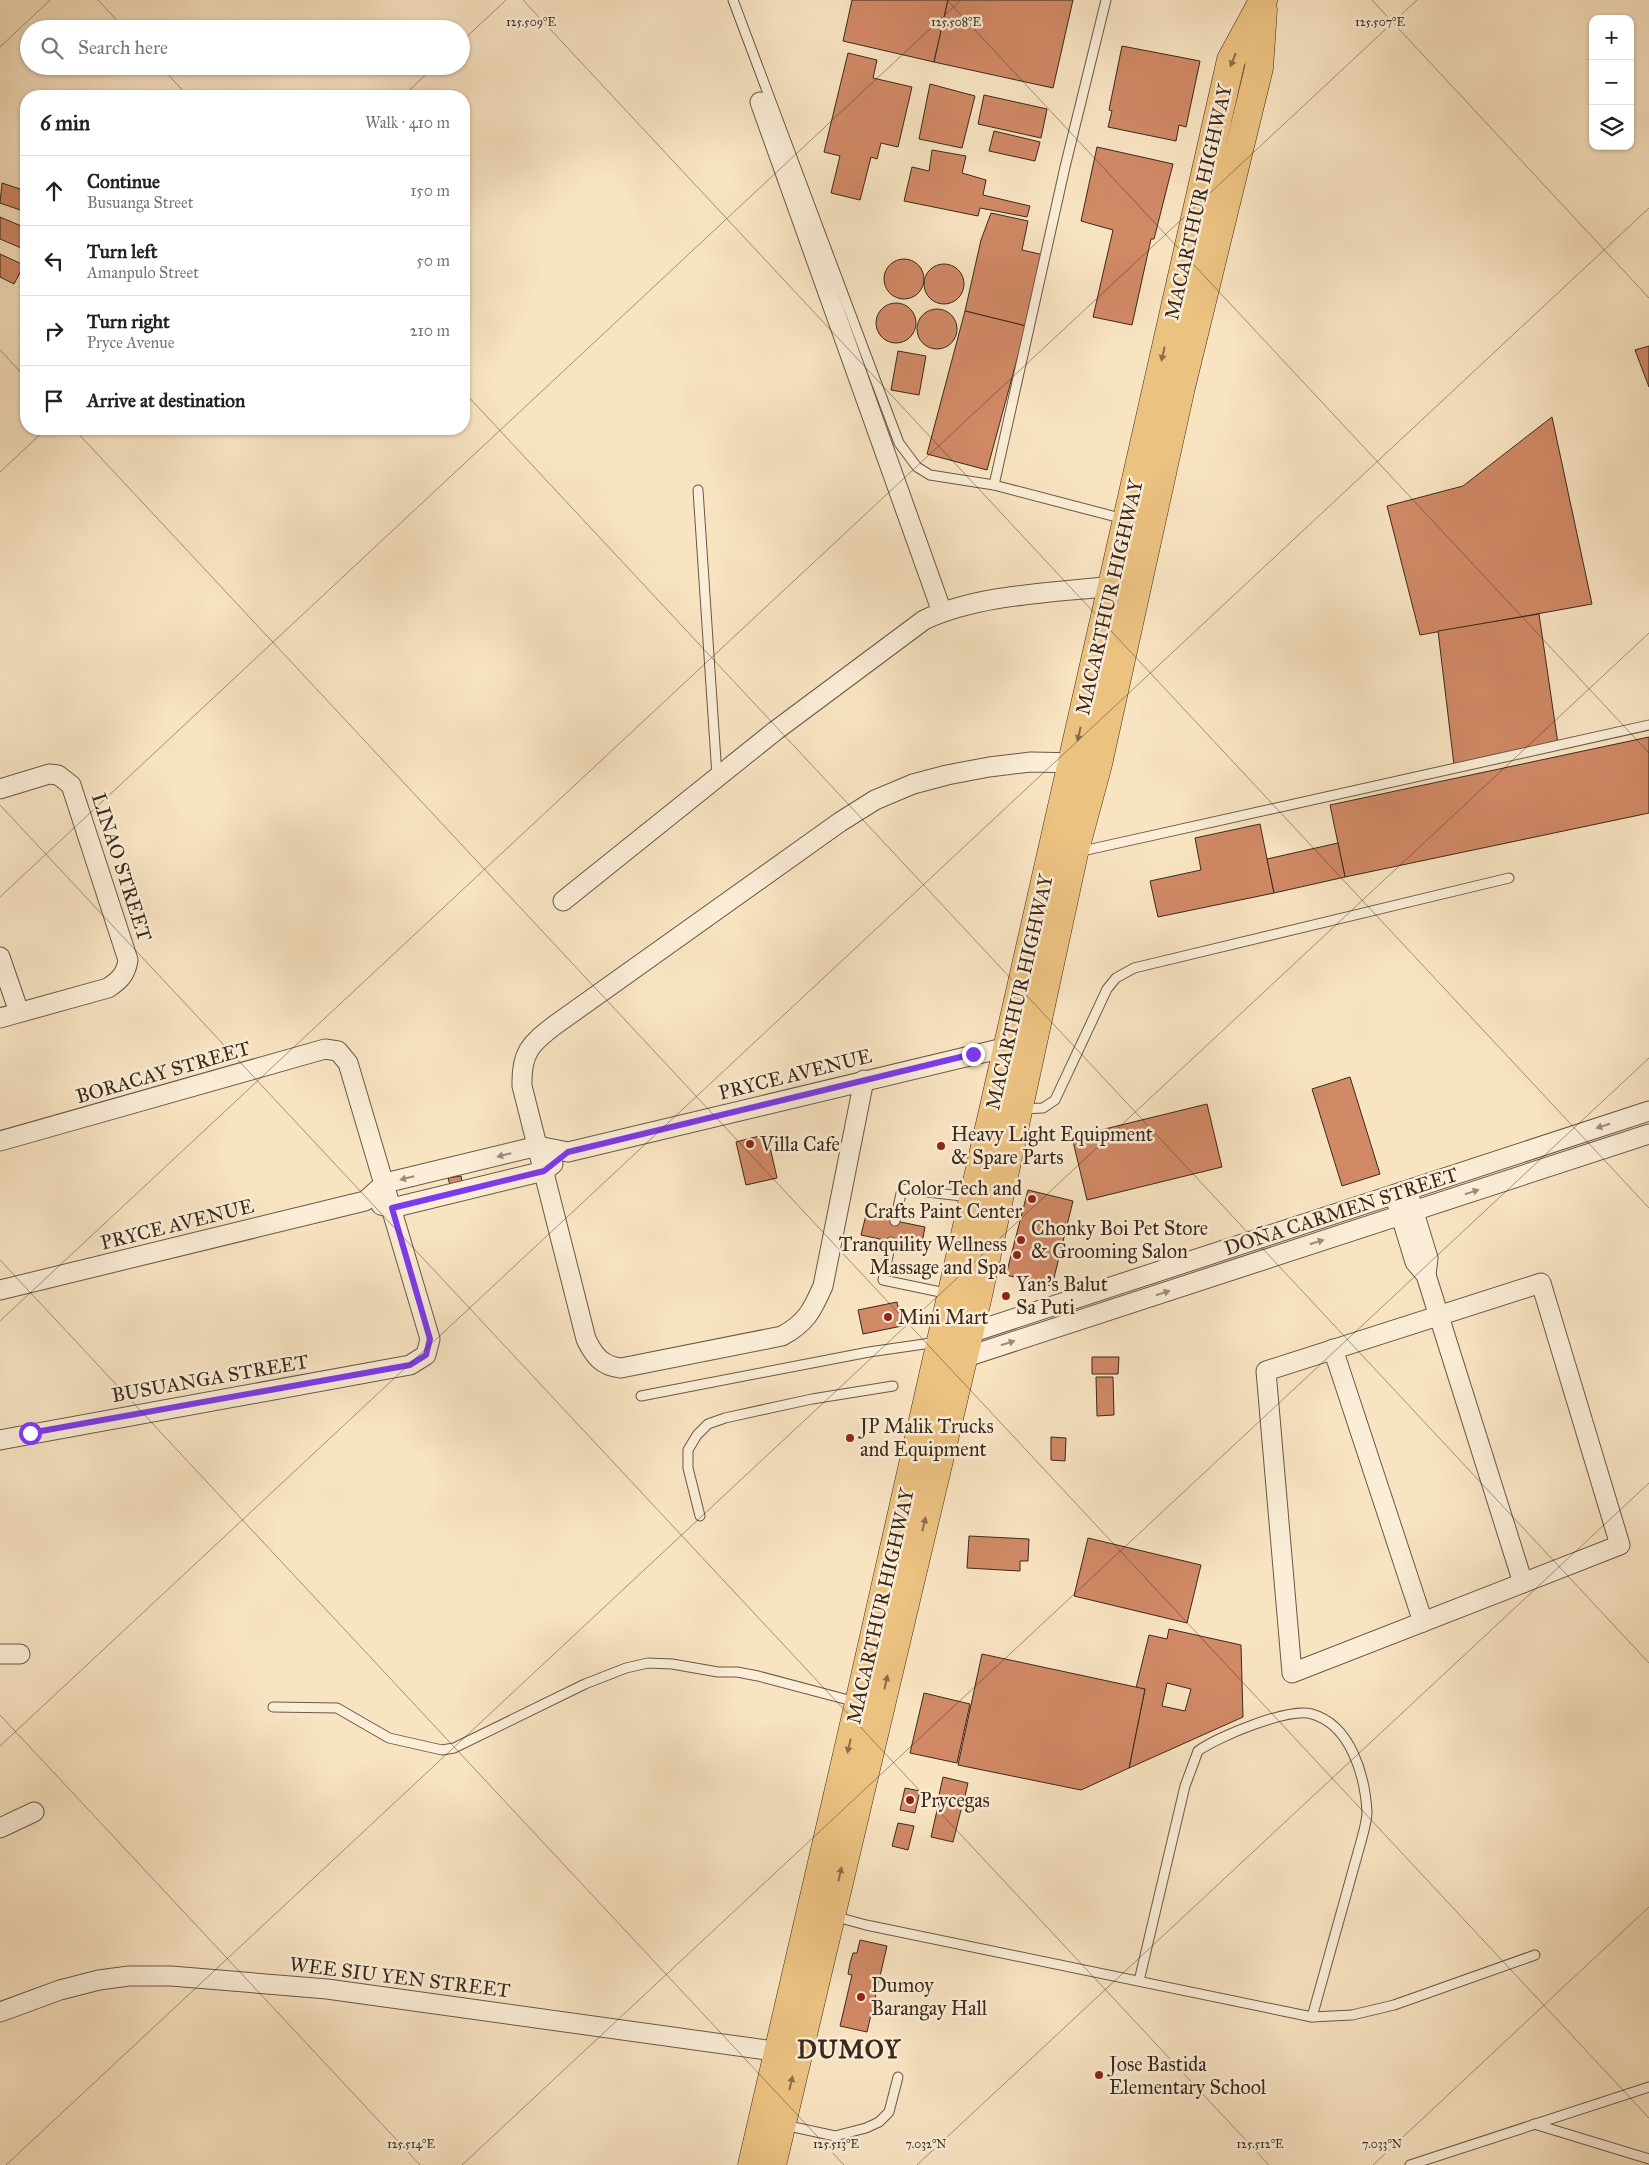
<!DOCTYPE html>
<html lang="en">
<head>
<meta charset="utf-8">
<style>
	body { margin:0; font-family:"IM FELL Great Primer",serif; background:#f2f2f2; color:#222 }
	.controls { position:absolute; right:15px; top:15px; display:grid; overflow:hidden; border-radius:10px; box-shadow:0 1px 4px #0004 }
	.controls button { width:45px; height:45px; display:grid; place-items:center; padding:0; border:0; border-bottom:1px solid #e0e0e0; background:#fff; color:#222; font:25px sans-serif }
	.stop { position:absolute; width:15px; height:15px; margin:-11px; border:4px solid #7c3aed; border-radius:50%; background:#fff }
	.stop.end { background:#7c3aed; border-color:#fff; box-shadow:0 1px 5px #0008 }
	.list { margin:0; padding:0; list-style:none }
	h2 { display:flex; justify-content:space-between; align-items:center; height:65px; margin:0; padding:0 20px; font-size:21px }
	h2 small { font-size:16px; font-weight:400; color:#767676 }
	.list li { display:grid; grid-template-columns:32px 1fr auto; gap:15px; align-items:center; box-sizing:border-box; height:70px; padding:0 20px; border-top:1px solid #e0e0e0 }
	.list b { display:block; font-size:19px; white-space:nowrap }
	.list p { margin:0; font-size:16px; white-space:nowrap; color:#767676 }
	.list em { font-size:16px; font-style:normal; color:#767676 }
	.icon { flex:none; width:28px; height:28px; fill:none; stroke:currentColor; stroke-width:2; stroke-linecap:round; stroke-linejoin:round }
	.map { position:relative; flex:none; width:1649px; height:2165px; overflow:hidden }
	.search { position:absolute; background:#fff; box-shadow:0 1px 4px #0004; left:20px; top:20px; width:450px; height:55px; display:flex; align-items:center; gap:12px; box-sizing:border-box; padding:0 18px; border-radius:28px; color:#767676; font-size:19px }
	.panel { position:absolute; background:#fff; box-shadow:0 1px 4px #0004; left:20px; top:90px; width:450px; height:345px; border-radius:20px }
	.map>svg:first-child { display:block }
	.building { fill:#d18966; stroke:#39291d; fill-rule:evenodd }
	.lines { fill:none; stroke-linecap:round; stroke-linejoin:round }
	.lane-casing { stroke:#695846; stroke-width:11 }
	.street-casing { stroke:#695846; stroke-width:21 }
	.highway-casing { stroke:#39291d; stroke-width:29 }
	.lane { stroke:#fbedd7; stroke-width:9 }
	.street { stroke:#fbedd7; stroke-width:19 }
	.highway { stroke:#ecc281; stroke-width:28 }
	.oneway { fill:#8a6e4a }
	.oneway2 { fill:#9a8b7a }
	.route { stroke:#7c3aed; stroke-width:6 }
	.ticks { fill:none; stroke:#39291d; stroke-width:1; stroke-opacity:0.45 }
	.poi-dot { fill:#8f2418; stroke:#fbedd7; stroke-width:2 }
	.labels { text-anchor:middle; stroke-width:5; stroke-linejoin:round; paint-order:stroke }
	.street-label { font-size:20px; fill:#39291d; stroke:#fbedd7 }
	.poi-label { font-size:20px; fill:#39291d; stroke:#fbedd7; text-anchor:start }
	.district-label { font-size:25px; font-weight:bold; letter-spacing:1px; fill:#39291d; stroke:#fbedd7 }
	.ticks-label { font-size:12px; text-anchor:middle; fill:#39291d; stroke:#fbedd7; stroke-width:5; stroke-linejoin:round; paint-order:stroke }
</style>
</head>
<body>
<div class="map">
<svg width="1649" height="2165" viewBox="0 0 1649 2165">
	<rect width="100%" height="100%" fill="#f9e4c2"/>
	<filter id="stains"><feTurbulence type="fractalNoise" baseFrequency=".004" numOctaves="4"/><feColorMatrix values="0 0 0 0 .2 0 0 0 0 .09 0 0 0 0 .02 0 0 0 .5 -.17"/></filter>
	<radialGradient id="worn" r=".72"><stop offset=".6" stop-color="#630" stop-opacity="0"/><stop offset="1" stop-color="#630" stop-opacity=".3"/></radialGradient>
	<!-- building -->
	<g class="building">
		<path d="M 852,0 L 948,0 L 934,62 L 843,41 Z"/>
		<path d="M 948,0 L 1073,0 L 1053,88 L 934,62 Z"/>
		<path d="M 1122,46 L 1200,61 L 1186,127 L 1179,125 L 1176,141 L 1108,127 L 1112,111 L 1109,110 Z"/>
		<path d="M 848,53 L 877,60 L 873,78 L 912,87 L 898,147 L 881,143 L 877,159 L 871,157 L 860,200 L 831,193 L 840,156 L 824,152 Z"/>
		<path d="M 930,84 L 975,96 L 962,148 L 919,139 Z"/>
		<path d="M 984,95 L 1047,109 L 1041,138 L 978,124 Z"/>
		<path d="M 994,131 L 1040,142 L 1035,161 L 989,151 Z"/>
		<path d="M 1097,147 L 1173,164 L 1154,239 L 1151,239 L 1132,325 L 1093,317 L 1113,230 L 1081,221 Z"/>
		<path d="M 932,150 L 966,156 L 962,173 L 986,180 L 983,195 L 1030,206 L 1027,217 L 980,208 L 978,216 L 904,201 L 912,167 L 929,171 Z"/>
		<path d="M 2,183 L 26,191 L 26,212 L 0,203 Z"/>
		<path d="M 991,213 L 1028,221 L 1022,250 L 1044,255 L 1026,326 L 965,311 L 981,240 Z"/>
		<path d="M 0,217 L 26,228 L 26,250 L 0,239 Z"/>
		<path d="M 0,254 L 24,265 L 14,284 L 0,277 Z"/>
		<circle cx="904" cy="279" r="20"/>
		<circle cx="944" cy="284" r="20"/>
		<circle cx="896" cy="323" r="20"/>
		<circle cx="937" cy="329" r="20"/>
		<path d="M 965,311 L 1026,326 L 987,470 L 927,454 Z"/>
		<path d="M 1649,346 L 1649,387 L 1635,350 Z"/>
		<path d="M 898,351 L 926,356 L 919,395 L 891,390 Z"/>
		<path d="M 1552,417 L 1592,604 L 1420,635 L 1387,506 L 1463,486 Z"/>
		<path d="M 1539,614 L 1558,744 L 1454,765 L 1438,631 Z"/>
		<path d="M 1649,737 L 1649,813 L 1345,877 L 1330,805 Z"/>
		<path d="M 1260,824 L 1274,893 L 1158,917 L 1150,881 L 1201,870 L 1195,838 Z"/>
		<path d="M 1338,843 L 1345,877 L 1274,893 L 1267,859 Z"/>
		<path d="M 1350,1077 L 1380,1174 L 1342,1186 L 1312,1089 Z"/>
		<path d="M 1207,1104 L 1222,1167 L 1087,1200 L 1072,1137 Z"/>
		<path d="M 767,1134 L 777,1178 L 746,1185 L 736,1142 Z"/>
		<path d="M 461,1176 L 462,1182 L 450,1185 L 448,1178 Z"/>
		<path d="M 1028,1190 L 1073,1201 L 1052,1286 L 1006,1275 Z"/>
		<path d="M 866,1215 L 925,1227 L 921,1248 L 861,1235 Z"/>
		<path d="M 897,1302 L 902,1326 L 863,1334 L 858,1310 Z"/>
		<path d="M 1092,1357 L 1119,1357 L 1118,1374 L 1092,1374 Z"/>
		<path d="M 1096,1377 L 1113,1377 L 1114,1415 L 1097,1416 Z"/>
		<path d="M 1051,1437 L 1066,1438 L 1065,1461 L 1051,1460 Z"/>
		<path d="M 969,1536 L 1029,1539 L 1028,1561 L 1020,1561 L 1020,1571 L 967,1568 Z"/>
		<path d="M 1088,1538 L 1201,1565 L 1187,1623 L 1074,1596 Z"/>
		<path d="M 1169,1629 L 1241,1645 L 1243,1717 L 1129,1768 L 1145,1689 L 1136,1688 L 1149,1635 L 1167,1639 ZM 1167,1683 L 1191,1689 L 1185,1711 L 1162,1706 Z"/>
		<path d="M 982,1654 L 1145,1689 L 1129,1768 L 1081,1790 L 958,1765 Z"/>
		<path d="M 924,1693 L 970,1704 L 957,1763 L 910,1753 Z"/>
		<path d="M 943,1777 L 968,1783 L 964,1801 L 939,1795 Z"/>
		<path d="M 905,1788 L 920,1791 L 915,1813 L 900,1810 Z"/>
		<path d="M 940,1797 L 963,1802 L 953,1842 L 931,1837 Z"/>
		<path d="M 898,1823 L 914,1826 L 908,1850 L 892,1846 Z"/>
		<path d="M 860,1940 L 887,1946 L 867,2032 L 840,2026 L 852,1975 L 848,1974 L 850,1963 L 853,1953 L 857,1953 Z"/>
	</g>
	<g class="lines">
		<!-- lane casing -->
		<g class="lane-casing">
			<g id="lane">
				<path d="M 733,0 L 899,443 L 917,467 L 930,475 L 994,485 L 1124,519"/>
				<path d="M 994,485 L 1065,167 L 1106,0"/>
				<path d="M 698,490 L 717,776"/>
				<path d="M 1078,852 L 1649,725"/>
				<path d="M 1022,1109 L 1043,1108 L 1055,1100 L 1107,989 L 1116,978 L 1134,968 L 1509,878"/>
				<path d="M 895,1221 L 902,1189 L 970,1197"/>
				<path d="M 891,1242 L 883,1280 L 950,1294"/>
				<path d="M 641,1396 L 869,1352 L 938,1342"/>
				<path d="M 700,1516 L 688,1468 L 688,1450 L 697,1435 L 708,1424 L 725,1418 L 812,1399 L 893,1386"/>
				<path d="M 273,1707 L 337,1708 L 389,1738 L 442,1750 L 454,1748 L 585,1684 L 626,1668 L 648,1663 L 672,1664 L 718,1672 L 737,1672 L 758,1676 L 856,1702"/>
				<path d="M 833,1916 L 866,1925 L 1312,2017 L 1352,2015 L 1394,2005 L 1535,1955"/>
				<path d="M 1139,1981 L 1185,1786 L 1198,1751 C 1217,1737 1289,1707 1312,1714 C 1351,1725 1365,1776 1367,1812 C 1367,1820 1364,1830 1362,1838 L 1312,2017"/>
				<path d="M 1534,2124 L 1649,2159"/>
				<path d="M 784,2125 L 835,2136 L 866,2128 L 879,2122 L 889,2112 L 898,2077"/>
				<path d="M 1410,2165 L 1649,2087"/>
			</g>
		</g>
		<!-- street casing -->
		<g class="street-casing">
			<g id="street">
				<path d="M 760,102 L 942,612"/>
				<path d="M 0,789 L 49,774 L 58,775 L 71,785 L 128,960 C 126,974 120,980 108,988 L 0,1018"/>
				<path d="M 563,901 L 775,731 L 924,620 C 980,594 1052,593 1113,586"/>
				<path d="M 0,957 L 19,1012"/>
				<path d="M 864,1080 L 823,1286 C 812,1311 806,1323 782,1336 L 621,1368 C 602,1366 594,1356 586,1339 L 522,1086 C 521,1053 530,1044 555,1025 L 840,822 L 875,800 L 913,784 L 947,775 L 989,767 L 1031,762 L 1082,763"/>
				<path d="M 0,1141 L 325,1049 L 338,1051 L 348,1063 L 430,1339 L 426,1355 L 410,1365 L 0,1440"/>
				<path d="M 1410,1199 L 1428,1258 L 1426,1275"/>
				<path d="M 1397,1203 L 1415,1262 L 1426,1275 L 1523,1583"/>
				<path d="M 381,1205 L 392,1208 L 544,1171 L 553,1164"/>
				<path d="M 1541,1283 L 1620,1545 L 1292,1673 L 1266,1371 Z"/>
				<path d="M 0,1290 L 365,1201 L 385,1183 L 538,1146 L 568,1152 L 1016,1045"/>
				<path d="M 961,1336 L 1649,1111"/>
				<path d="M 1333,1349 L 1423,1622"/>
				<path d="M 954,1361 L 1649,1134"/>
				<path d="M 0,1654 L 20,1654"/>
				<path d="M 0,1828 L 34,1812"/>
				<path d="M 0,2012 L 60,1990 L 99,1980 L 129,1976 L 171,1976 L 327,1989 L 788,2053"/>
			</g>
		</g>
		<!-- highway casing -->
		<g class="highway-casing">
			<g id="highway">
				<path d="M 752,2165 L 859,1703 L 1231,60 L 1263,1"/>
				<path d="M 772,2165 L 977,1300 L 1074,853 L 1098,764 L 1181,387 L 1259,68 L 1263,10"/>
			</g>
		</g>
		<!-- lane -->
		<use href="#lane" class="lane"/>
		<!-- street -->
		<use href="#street" class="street"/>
		<!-- highway -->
		<use href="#highway" class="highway"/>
	</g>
	<!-- one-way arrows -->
	<defs><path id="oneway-solid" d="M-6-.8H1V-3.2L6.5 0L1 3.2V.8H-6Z" transform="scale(1.25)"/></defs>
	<g class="oneway">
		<use href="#oneway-solid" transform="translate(1233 60) rotate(112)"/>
		<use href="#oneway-solid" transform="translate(1163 354) rotate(103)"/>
		<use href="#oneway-solid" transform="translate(1079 734) rotate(103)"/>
		<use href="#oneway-solid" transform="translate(924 1524) rotate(-77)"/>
		<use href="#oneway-solid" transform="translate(886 1682) rotate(-77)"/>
		<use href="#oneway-solid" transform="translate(849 1746) rotate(103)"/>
		<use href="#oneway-solid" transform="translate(840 1874) rotate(-77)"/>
		<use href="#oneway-solid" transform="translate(791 2083) rotate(-77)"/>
	</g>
	<g class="oneway2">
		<use href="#oneway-solid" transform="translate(1603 1126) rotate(162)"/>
		<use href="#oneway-solid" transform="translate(504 1155) rotate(166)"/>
		<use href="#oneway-solid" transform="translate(407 1178) rotate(166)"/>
		<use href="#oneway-solid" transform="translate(1472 1192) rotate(-18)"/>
		<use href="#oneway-solid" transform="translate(1317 1242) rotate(-18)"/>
		<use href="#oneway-solid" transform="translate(1163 1293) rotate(-18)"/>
		<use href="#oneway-solid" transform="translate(1008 1343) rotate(-18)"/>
	</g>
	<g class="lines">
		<!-- route -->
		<path class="route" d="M 30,1433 L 410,1365 L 426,1355 L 430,1339 L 392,1208 L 544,1171 L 568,1152 L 973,1054"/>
	</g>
	<!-- ticks -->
	<path class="ticks" d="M 98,0 L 125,29M 523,0 L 1649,1208M 947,0 L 1649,753M 1372,0 L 1649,298M 461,42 L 506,0M 0,47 L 50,0M 160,66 L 188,96M 403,96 L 435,66M 0,350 L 26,378M 464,392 L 1649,1663M 74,429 L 1649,2118M 0,472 L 46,429M 0,805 L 1269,2165M 0,897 L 961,0M 0,1260 L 844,2165M 0,1321 L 1417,0M 0,1715 L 420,2165M 0,1746 L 1649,208M 6,2165 L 1649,633M 462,2165 L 1649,1058M 917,2165 L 1649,1483M 1373,2165 L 1649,1907"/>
	<!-- markers -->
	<g class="poi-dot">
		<circle cx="750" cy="1144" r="5"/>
		<circle cx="941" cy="1146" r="5"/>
		<circle cx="1032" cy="1199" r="5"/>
		<circle cx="1021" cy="1240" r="5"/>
		<circle cx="1017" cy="1255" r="5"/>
		<circle cx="1006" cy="1296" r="5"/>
		<circle cx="888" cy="1317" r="5"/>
		<circle cx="850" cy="1438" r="5"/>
		<circle cx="910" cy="1800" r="5"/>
		<circle cx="861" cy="1997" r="5"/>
		<circle cx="1099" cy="2075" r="5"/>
	</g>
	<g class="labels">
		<!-- street labels -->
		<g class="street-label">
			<text transform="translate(1198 202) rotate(-77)" y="7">MACARTHUR HIGHWAY</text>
			<text transform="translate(1109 597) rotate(-77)" y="7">MACARTHUR HIGHWAY</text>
			<text transform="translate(122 867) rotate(72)" y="7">LINAO STREET</text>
			<text transform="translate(1019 992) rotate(-77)" y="7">MACARTHUR HIGHWAY</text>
			<text transform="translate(163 1072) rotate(-16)" y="7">BORACAY STREET</text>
			<text transform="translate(795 1074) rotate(-14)" y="7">PRYCE AVENUE</text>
			<text transform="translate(1341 1211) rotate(-18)" y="7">DOÑA CARMEN STREET</text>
			<text transform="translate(177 1224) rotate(-14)" y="7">PRYCE AVENUE</text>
			<text transform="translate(210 1378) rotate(-10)" y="7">BUSUANGA STREET</text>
			<text transform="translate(880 1606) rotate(-77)" y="7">MACARTHUR HIGHWAY</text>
			<text transform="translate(400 1977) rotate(7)" y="7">WEE SIU YEN STREET</text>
		</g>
		<!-- poi labels -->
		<g class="poi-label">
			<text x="951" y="1141">Heavy Light Equipment<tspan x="951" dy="23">&amp; Spare Parts</tspan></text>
			<text x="760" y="1151">Villa Cafe</text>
			<text x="1022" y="1195" text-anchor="end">Color Tech and<tspan x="1022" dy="23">Crafts Paint Center</tspan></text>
			<text x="1031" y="1235">Chonky Boi Pet Store<tspan x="1031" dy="23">&amp; Grooming Salon</tspan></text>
			<text x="1007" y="1251" text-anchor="end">Tranquility Wellness<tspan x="1007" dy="23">Massage and Spa</tspan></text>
			<text x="1016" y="1291">Yan's Balut<tspan x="1016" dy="23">Sa Puti</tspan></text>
			<text x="898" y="1324">Mini Mart</text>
			<text x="860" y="1433">JP Malik Trucks<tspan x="860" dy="23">and Equipment</tspan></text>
			<text x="920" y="1807">Prycegas</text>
			<text x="871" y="1992">Dumoy<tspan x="871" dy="23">Barangay Hall</tspan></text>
			<text x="1109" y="2071">Jose Bastida<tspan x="1109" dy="23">Elementary School</tspan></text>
		</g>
		<!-- district labels -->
		<g class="district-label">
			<text x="849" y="2058">DUMOY</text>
		</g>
	</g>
	<g class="ticks-label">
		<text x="956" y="26">125.508°E</text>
		<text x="1380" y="26">125.507°E</text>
		<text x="531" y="26">125.509°E</text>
		<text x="411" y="2148">125.514°E</text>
		<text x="836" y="2148">125.513°E</text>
		<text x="1260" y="2148">125.512°E</text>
		<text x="926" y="2148">7.032°N</text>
		<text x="1382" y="2148">7.033°N</text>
	</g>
	<rect width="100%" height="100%" filter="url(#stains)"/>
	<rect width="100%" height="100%" fill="url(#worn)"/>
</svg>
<div class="controls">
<button>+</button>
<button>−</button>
<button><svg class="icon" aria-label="layers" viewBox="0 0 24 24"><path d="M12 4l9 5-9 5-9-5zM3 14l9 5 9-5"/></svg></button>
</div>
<div class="stop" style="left:30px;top:1433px"></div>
<div class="stop end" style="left:973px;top:1054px"></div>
<div class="search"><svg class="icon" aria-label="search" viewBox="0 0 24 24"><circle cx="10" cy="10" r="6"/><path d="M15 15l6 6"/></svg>Search here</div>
<section class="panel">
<h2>6 min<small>Walk · 410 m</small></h2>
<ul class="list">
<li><svg class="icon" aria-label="ahead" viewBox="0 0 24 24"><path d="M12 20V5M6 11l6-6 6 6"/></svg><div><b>Continue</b><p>Busuanga Street</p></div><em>150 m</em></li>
<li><svg class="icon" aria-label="left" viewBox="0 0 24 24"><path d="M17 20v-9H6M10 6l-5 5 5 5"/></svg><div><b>Turn left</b><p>Amanpulo Street</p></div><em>50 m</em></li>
<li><svg class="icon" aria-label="right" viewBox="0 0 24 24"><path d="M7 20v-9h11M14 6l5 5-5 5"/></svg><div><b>Turn right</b><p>Pryce Avenue</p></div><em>210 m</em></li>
<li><svg class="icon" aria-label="arrive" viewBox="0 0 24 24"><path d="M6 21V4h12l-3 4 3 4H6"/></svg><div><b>Arrive at destination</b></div></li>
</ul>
</section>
</div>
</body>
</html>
